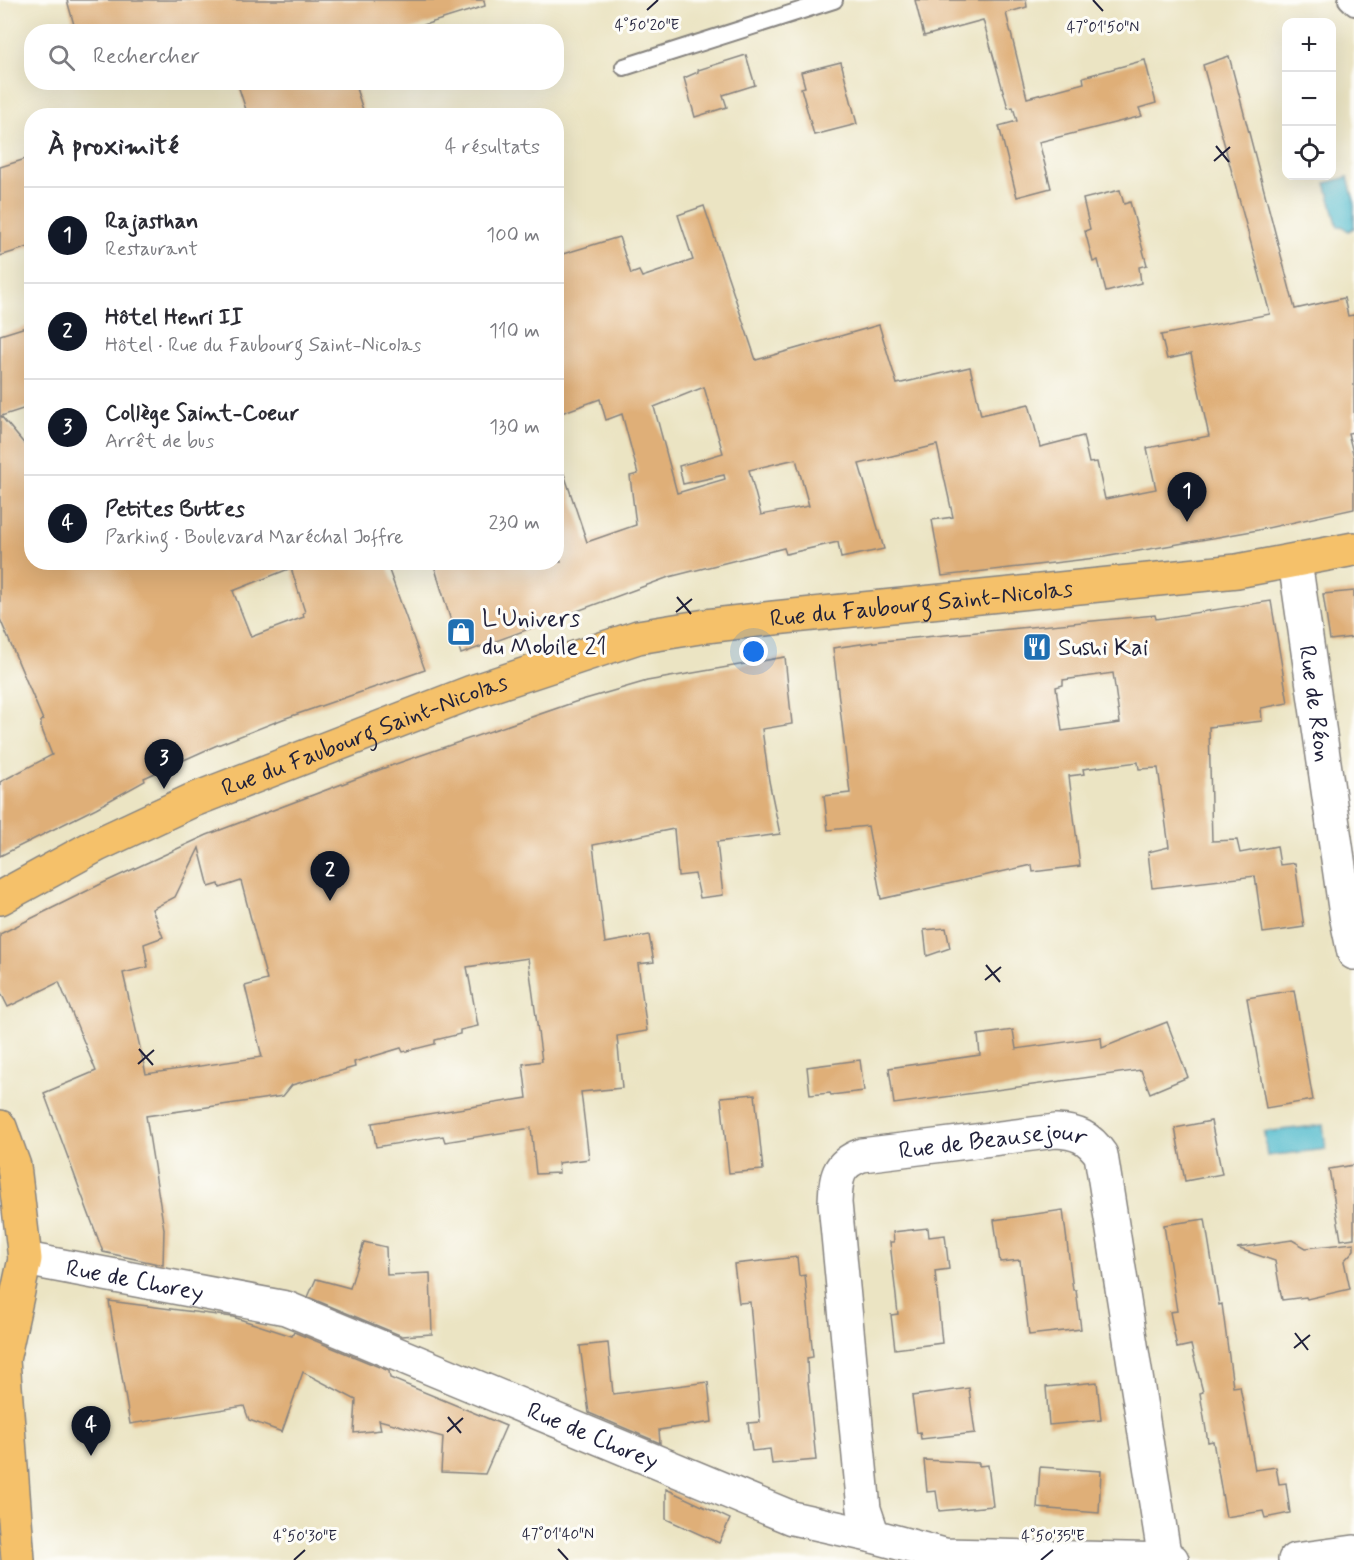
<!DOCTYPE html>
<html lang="fr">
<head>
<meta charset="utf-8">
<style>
	body { margin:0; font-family:Mynerve,sans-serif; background:#f7f7f7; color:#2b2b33 }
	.controls { position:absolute; right:18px; top:18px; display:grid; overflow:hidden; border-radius:12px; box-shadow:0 6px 24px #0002 }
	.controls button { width:54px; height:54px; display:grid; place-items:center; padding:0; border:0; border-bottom:2px solid #e1e1e2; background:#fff; color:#2b2b33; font:30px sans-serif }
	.you { position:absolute; left:754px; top:652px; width:21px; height:21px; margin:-15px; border:4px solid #fff; border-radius:50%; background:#1a73e8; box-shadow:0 0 0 9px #1a73e833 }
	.badge { display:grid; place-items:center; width:39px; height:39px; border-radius:50%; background:#111827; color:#fff; font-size:20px; font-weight:700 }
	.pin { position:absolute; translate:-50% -50px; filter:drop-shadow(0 2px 3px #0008) }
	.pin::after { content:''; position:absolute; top:32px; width:21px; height:18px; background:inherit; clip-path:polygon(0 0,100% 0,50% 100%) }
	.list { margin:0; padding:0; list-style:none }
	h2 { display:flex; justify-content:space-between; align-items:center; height:78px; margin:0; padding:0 24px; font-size:26px }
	h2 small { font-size:20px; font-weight:400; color:#7c7c81 }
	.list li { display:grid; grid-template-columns:39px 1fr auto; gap:18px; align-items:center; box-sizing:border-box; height:96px; padding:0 24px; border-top:2px solid #e1e1e2 }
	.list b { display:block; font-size:22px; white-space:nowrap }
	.list p { margin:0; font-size:20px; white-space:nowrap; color:#7c7c81 }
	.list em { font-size:20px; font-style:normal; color:#7c7c81 }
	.icon { flex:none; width:33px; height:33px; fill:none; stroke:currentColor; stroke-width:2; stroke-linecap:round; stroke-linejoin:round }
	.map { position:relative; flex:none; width:1354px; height:1560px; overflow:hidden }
	.search { position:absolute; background:#fff; box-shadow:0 6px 24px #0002; left:24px; top:24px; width:540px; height:66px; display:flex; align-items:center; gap:15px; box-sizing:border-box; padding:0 21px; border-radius:24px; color:#7c7c81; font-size:22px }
	.panel { position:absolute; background:#fff; box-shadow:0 6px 24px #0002; left:24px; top:108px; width:540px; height:462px; border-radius:24px }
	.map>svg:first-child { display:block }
	.water { fill:#4fbacc; stroke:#386e84; stroke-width:1.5 }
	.building { fill:#dfaf78; fill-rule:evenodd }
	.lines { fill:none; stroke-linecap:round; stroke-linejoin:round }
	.service-casing { stroke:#86837f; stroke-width:20 }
	.minor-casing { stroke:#86837f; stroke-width:36 }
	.tertiary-casing { stroke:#86837f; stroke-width:36 }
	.primary-casing { stroke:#86837f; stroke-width:36 }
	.service { stroke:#fff; stroke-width:16 }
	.minor { stroke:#fff; stroke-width:33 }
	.tertiary { stroke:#fff; stroke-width:33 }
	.primary { stroke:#f5c16b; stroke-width:33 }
	.ticks { fill:none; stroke:#22223b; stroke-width:2 }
	.labels { text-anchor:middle; stroke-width:6; stroke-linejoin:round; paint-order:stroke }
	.street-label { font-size:24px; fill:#22223b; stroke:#fdfcf7 }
	.poi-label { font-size:24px; fill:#22223b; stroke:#fdfcf7; text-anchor:start }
	.ticks-label { font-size:15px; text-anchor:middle; fill:#22223b; stroke:#fdfcf7; stroke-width:6; stroke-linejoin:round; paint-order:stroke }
</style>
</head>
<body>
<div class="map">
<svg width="1354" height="1560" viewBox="0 0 1354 1560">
	<rect width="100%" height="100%" fill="#fdfcf7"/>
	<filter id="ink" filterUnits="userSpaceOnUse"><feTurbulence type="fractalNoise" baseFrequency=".0167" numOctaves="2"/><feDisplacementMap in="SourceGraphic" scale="12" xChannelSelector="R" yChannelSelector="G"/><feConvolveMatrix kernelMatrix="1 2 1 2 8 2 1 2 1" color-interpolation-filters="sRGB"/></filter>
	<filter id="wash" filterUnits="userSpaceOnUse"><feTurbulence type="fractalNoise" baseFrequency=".008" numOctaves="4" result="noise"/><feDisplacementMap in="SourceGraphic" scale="24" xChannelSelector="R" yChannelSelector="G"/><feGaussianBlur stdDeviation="1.35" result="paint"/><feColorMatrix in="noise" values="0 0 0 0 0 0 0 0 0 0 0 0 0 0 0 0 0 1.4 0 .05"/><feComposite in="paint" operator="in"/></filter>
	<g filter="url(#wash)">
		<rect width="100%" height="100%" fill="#ebe4c3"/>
		<!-- water -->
		<g class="water">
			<path d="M 1348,177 L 1354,201 L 1354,228 L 1348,231 L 1342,226 L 1338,227 L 1326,183 Z"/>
			<path d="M 1323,1125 L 1326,1149 L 1267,1156 L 1264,1132 Z"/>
		</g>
		<g id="blocks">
			<!-- building -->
			<g class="building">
				<path d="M 67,0 L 484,0 L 485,6 L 401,32 L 76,32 Z"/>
				<path d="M 915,0 L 1026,0 L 1027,7 L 1006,13 L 1027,98 L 1084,83 L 1083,77 L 1145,60 L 1156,103 L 1139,108 L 1142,116 L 1039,142 L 1051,188 L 1017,197 L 999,126 L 1017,121 L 1013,107 L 1008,108 L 983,20 L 924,36 Z"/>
				<path d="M 746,55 L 755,85 L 723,95 L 727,107 L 695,117 L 684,78 L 698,72 L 698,70 Z"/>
				<path d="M 1229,56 L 1295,309 L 1344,298 L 1348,316 L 1354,315 L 1354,432 L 1348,433 L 1354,457 L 1354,509 L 1258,530 L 1104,557 L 942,576 L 932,520 L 953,517 L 937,445 L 859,464 L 884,549 L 841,558 L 838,542 L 786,554 L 784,548 L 669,577 L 461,654 L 433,562 L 561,562 L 556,549 L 556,465 L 561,465 L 587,542 L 636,525 L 630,476 L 638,474 L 622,414 L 606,420 L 600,399 L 556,415 L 556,256 L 619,237 L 631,274 L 639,271 L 642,277 L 693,260 L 678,215 L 704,206 L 756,360 L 879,325 L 897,384 L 970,367 L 981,415 L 1029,404 L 1040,447 L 1083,436 L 1089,463 L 1097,462 L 1105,499 L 1156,489 L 1147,448 L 1209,436 L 1191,354 L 1167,359 L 1161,335 L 1270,314 L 1203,65 ZM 704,387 L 723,453 L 679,466 L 683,484 L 724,475 L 725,479 L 677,493 L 654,407 ZM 796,459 L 809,506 L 761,515 L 749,470 Z"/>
				<path d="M 841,62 L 857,124 L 814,135 L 801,88 L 805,87 L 801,72 Z"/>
				<path d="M 237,82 L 354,82 L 363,110 L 344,116 L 248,116 Z"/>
				<path d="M 32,157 L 32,246 L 0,256 L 0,167 Z"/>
				<path d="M 1120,190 L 1124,204 L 1130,202 L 1147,265 L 1139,267 L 1141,283 L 1106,292 L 1098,260 L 1093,262 L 1085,231 L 1090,229 L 1083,199 Z"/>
				<path d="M 32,325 L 32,406 L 1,416 L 32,453 L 32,562 L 386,562 L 425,670 L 283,719 L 215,746 L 144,778 L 145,781 L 96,808 L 0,856 L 0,782 L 52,755 L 41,727 L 41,721 L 43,720 L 0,619 L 0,335 ZM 291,568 L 305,612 L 303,613 L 304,617 L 251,637 L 233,591 Z"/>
				<path d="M 1354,591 L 1354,637 L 1330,640 L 1323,594 Z"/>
				<path d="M 1271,601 L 1288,703 L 1261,708 L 1262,721 L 1209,727 L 1212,841 L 1237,840 L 1240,853 L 1277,846 L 1280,865 L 1295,863 L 1304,927 L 1263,933 L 1255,876 L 1152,888 L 1148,852 L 1169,847 L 1158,768 L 1139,769 L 1138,762 L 1083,769 L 1084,774 L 1069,776 L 1080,866 L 1033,872 L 1032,865 L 881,899 L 868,826 L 828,830 L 824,796 L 850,793 L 833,648 L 882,641 L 1155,615 L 1156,619 ZM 1113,673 L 1120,723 L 1062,731 L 1056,687 L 1063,685 L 1063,680 Z"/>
				<path d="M 785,657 L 792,724 L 762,729 L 769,781 L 780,834 L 717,842 L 723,895 L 700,898 L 695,874 L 678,876 L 674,829 L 593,845 L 605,943 L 649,935 L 654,962 L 638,964 L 647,1031 L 617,1036 L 622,1088 L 581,1092 L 589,1159 L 558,1163 L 559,1173 L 536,1174 L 531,1128 L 445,1142 L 443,1136 L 376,1147 L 372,1123 L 527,1098 L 523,1064 L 542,1061 L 528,958 L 467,967 L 478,1026 L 460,1030 L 460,1034 L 435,1040 L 435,1044 L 403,1052 L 401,1048 L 354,1062 L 355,1067 L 292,1085 L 283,1096 L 146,1116 L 164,1229 L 163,1265 L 103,1252 L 44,1093 L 96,1071 L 59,982 L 8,1007 L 0,991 L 0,934 L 101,884 L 207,835 L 387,767 L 575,702 L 647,681 ZM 199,848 L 209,887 L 219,884 L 220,888 L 241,881 L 267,980 L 245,986 L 262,1057 L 146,1074 L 123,973 L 148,967 L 144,944 L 163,937 L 152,909 L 175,897 Z"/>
				<path d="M 946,928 L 950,948 L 927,956 L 924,930 Z"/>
				<path d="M 1294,990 L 1313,1100 L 1266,1108 L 1247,998 Z"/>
				<path d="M 1167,1022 L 1188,1077 L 1150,1093 L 1141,1070 L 894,1104 L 889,1068 L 980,1055 L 978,1035 L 1013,1030 L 1016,1049 L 1101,1037 L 1102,1048 Z"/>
				<path d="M 860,1060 L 864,1091 L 831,1095 L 830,1093 L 810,1095 L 807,1067 Z"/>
				<path d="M 755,1094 L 763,1170 L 729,1173 L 721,1097 Z"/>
				<path d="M 1211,1121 L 1222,1174 L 1185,1181 L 1175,1128 Z"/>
				<path d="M 1354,1165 L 1354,1238 L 1341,1240 L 1329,1169 Z"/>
				<path d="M 1063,1210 L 1073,1290 L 1076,1290 L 1081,1329 L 1029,1335 L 1020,1260 L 1000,1262 L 994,1220 Z"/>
				<path d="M 1205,1219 L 1219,1305 L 1222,1304 L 1233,1387 L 1240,1386 L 1255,1470 L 1276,1467 L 1279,1484 L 1286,1483 L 1290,1513 L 1265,1518 L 1263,1511 L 1226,1517 L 1213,1441 L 1208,1442 L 1200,1393 L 1203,1392 L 1191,1345 L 1177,1348 L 1170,1312 L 1177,1311 L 1164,1225 Z"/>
				<path d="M 928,1228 L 929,1237 L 945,1235 L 949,1269 L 935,1271 L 942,1343 L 895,1349 L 891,1315 L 898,1314 L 890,1242 L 894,1242 L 893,1232 Z"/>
				<path d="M 1292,1240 L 1306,1248 L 1354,1243 L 1354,1250 L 1344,1261 L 1350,1289 L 1307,1299 L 1306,1297 L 1282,1300 L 1275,1261 L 1237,1248 Z"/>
				<path d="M 364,1242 L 386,1247 L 387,1275 L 430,1273 L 432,1334 L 402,1336 L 308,1297 L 316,1279 L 350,1288 Z"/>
				<path d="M 797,1257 L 799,1276 L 805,1275 L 813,1357 L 807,1358 L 808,1382 L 816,1460 L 772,1464 L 770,1449 L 752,1451 L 748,1423 L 760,1422 L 750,1302 L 739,1303 L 734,1264 Z"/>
				<path d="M 109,1301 L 233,1317 L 292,1336 L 294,1332 L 389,1371 L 390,1378 L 506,1426 L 485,1474 L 441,1472 L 443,1437 L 379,1420 L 381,1430 L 354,1433 L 356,1400 L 303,1372 L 282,1432 L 249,1420 L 244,1406 L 130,1424 Z"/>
				<path d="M 608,1343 L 613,1394 L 708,1382 L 712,1422 L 659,1430 L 660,1443 L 589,1413 L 580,1346 Z"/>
				<path d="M 1097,1382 L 1101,1420 L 1049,1425 L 1046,1387 Z"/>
				<path d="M 969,1388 L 975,1433 L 921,1439 L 920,1432 L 917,1433 L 912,1396 Z"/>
				<path d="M 924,1460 L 979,1463 L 979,1466 L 988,1465 L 993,1506 L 939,1511 L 936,1491 L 927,1492 Z"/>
				<path d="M 1040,1467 L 1101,1471 L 1099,1513 L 1037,1508 Z"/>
				<path d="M 666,1489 L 730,1519 L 719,1543 L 666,1519 Z"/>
			</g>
		</g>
	</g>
	<g filter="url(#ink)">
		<use href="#blocks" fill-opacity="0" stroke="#86837f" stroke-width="1.5"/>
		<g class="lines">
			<!-- service casing -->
			<g class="service-casing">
				<g id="service">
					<path d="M 1347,0 L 1354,7"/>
					<path d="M 624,67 L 834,0"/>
				</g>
			</g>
			<!-- minor casing -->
			<g class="minor-casing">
				<g id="minor">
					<path id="s1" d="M 1295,561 L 1346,915 L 1354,953"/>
					<path id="s2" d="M 873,1536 L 864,1509 L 835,1203 C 836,1179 836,1164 862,1155 L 1056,1131 C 1077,1132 1089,1137 1101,1155 L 1165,1560"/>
				</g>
			</g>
			<!-- tertiary casing -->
			<g class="tertiary-casing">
				<g id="tertiary">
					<path id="s3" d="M 25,1259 L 286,1308 L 792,1518 L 873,1536 L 944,1555 L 1172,1560"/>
					<path d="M 1295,1560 L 1354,1552"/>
				</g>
			</g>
			<!-- primary casing -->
			<g class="primary-casing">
				<g id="primary">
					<path id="s4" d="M 0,898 L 97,845 L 191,801 L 472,692 L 638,637 L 706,626 L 774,618 L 1237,571 L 1354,549"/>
					<path d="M 0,1127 L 14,1166 L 25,1259 L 3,1360 L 18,1560"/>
				</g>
			</g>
			<!-- service -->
			<use href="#service" class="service"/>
			<!-- minor -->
			<use href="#minor" class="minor"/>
			<!-- tertiary -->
			<use href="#tertiary" class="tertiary"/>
			<!-- primary -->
			<use href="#primary" class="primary"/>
		</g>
	</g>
	<!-- ticks -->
	<path class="ticks" d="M 1093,0 L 1103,11M 647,10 L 658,0M 1216,146 L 1229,162M 1214,161 L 1230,147M 677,597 L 691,614M 676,612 L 692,599M 986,965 L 1000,982M 985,980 L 1001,967M 139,1049 L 153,1065M 138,1064 L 154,1050M 1295,1333 L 1308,1350M 1294,1348 L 1310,1335M 448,1417 L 461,1433M 447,1432 L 463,1418M 558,1549 L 568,1560M 294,1560 L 305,1550M 1041,1560 L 1053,1550"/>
	<!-- icons -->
	<defs>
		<g id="shop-square" transform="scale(1.5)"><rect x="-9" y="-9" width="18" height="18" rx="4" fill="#1f6fb2" stroke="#fdfcf7"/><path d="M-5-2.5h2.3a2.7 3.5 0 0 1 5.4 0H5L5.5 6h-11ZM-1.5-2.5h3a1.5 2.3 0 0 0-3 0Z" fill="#fff"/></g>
		<g id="restaurant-square" transform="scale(1.5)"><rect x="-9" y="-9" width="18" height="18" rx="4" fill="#1f6fb2" stroke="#fdfcf7"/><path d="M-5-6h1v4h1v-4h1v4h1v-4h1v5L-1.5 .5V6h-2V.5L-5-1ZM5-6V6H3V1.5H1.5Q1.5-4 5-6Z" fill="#fff"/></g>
	</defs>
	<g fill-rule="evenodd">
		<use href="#shop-square" x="461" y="632"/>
		<use href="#restaurant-square" x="1037" y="647"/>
	</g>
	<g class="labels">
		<!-- street labels -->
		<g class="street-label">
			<text dy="8" stroke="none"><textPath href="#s4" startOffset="976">Rue du Faubourg Saint-Nicolas</textPath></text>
			<text dy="8" stroke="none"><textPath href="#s1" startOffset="144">Rue de Réon</textPath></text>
			<text dy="8" stroke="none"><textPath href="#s4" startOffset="400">Rue du Faubourg Saint-Nicolas</textPath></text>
			<text dy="8" stroke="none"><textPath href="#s2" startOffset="528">Rue de Beausejour</textPath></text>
			<text dy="8" stroke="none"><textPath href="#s3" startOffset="112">Rue de Chorey</textPath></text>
			<text dy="8" stroke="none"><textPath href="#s3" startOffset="598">Rue de Chorey</textPath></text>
		</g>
		<!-- poi labels -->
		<g class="poi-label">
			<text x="482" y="626">L'Univers<tspan x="482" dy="28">du Mobile 21</tspan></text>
			<text x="1058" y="655">Sushi Kai</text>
		</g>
	</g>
	<g class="ticks-label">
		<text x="647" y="30">4°50'20"E</text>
		<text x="1103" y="32">47°01'50"N</text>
		<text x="558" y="1539">47°01'40"N</text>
		<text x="305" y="1541">4°50'30"E</text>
		<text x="1053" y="1541">4°50'35"E</text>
	</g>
</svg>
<div class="controls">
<button>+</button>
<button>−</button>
<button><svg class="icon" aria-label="locate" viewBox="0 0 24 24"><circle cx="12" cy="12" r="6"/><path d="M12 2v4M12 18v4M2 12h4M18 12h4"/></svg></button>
</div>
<div class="you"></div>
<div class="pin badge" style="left:1187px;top:522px">1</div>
<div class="pin badge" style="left:330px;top:901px">2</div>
<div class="pin badge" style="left:164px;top:789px">3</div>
<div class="pin badge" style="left:91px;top:1456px">4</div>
<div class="search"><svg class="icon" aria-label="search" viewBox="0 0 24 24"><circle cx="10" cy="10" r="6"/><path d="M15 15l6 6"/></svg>Rechercher</div>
<section class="panel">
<h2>À proximité<small>4 résultats</small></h2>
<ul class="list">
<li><span class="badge">1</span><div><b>Rajasthan</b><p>Restaurant</p></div><em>100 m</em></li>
<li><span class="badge">2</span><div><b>Hôtel Henri II</b><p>Hôtel · Rue du Faubourg Saint-Nicolas</p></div><em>110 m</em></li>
<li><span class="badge">3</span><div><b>Collège Saint-Coeur</b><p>Arrêt de bus</p></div><em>130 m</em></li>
<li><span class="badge">4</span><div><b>Petites Buttes</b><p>Parking · Boulevard Maréchal Joffre</p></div><em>230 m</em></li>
</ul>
</section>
</div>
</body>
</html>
